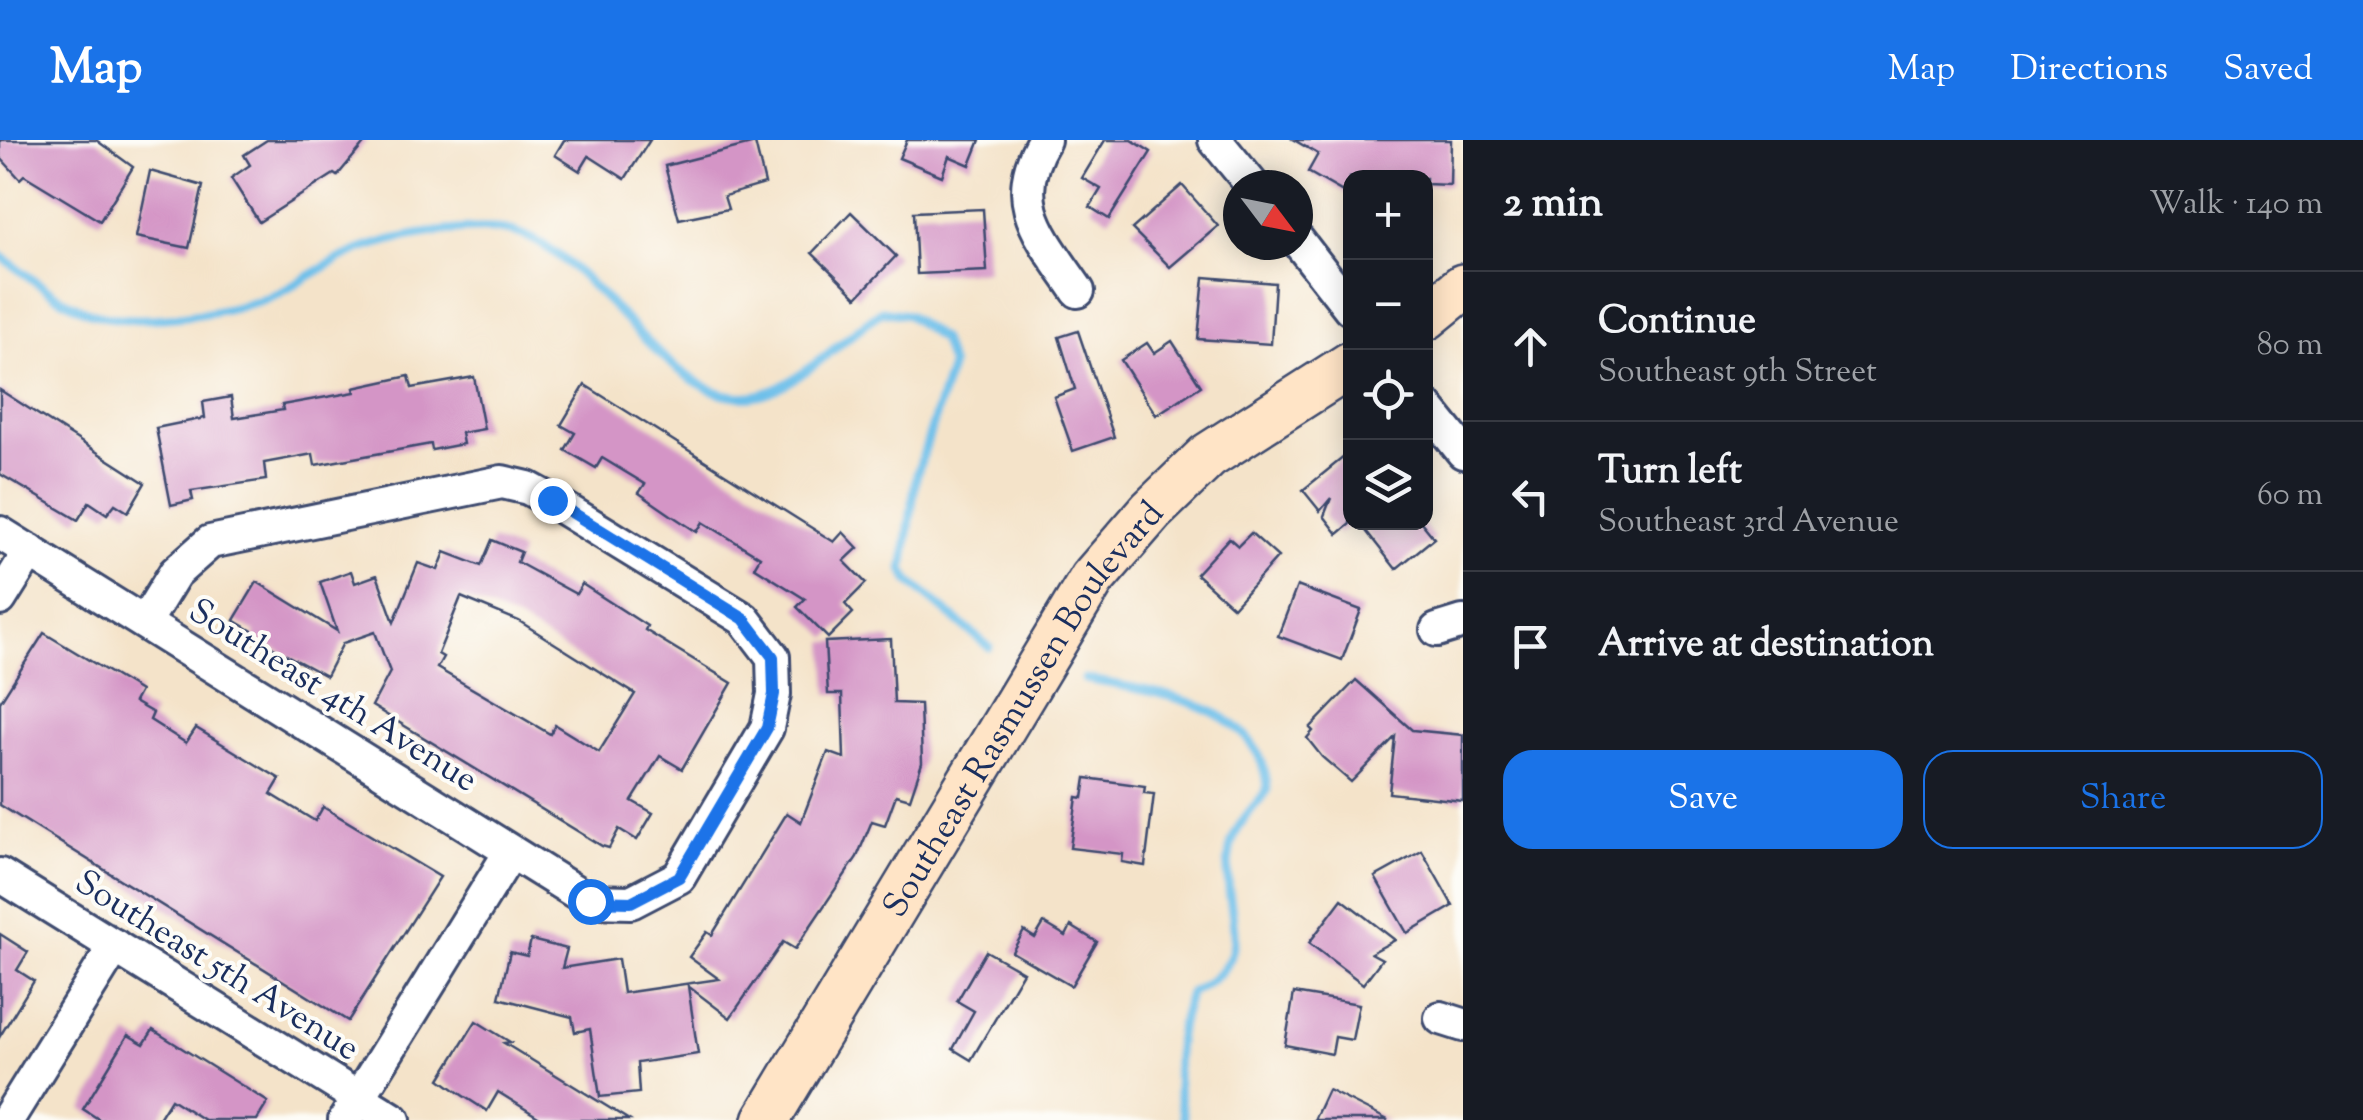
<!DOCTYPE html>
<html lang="en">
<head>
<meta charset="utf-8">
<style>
	body { margin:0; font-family:"Sorts Mill Goudy",serif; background:#242831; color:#f1f3f6 }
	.controls { position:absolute; right:30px; top:30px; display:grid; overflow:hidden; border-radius:20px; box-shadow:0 5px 25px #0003 }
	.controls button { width:90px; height:90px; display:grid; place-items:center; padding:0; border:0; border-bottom:2px solid #363941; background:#171b24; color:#f1f3f6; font:50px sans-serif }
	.compass { position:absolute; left:1223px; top:30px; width:90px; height:90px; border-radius:50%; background:#171b24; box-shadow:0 5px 25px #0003; rotate:122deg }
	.stop { position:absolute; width:30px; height:30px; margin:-22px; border:8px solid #1a73e8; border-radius:50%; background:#fff }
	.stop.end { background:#1a73e8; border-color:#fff; box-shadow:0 2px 10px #0008 }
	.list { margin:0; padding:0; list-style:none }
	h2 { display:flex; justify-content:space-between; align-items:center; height:130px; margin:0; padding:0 40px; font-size:42px }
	h2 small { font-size:32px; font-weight:400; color:#9ea1a6 }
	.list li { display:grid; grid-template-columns:65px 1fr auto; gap:30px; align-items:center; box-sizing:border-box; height:150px; padding:0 40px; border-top:2px solid #363941 }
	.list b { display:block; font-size:38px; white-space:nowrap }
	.list p { margin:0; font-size:32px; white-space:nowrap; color:#9ea1a6 }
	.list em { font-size:32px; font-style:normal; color:#9ea1a6 }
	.actions { display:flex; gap:20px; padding:30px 40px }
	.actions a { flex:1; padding:22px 0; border:2px solid #1a73e8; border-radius:30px; text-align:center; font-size:35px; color:#1a73e8 }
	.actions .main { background:#1a73e8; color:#fff }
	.icon { flex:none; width:55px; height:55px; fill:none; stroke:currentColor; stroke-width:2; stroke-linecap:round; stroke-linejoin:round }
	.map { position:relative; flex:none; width:1463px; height:980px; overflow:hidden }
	header { display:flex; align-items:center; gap:60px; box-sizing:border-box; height:140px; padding:0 50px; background:#1a73e8; color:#fff }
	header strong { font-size:48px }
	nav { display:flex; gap:55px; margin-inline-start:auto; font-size:35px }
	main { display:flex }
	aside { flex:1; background:#171b24 }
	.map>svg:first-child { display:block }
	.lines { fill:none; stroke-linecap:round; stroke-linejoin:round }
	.stream { stroke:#6ec0ea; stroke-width:9 }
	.building { fill:#d495c6; fill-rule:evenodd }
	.street-casing { stroke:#3c4a6e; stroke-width:38 }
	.secondary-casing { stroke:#3c4a6e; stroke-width:50 }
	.street { stroke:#fff; stroke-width:32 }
	.secondary { stroke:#ffe4c6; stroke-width:45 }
	.route { stroke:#1a73e8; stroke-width:12 }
	.labels { text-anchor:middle; stroke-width:8; stroke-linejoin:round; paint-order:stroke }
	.street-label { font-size:35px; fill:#1b2f5e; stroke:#fdfcf7 }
</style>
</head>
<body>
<header>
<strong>Map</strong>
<nav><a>Map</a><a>Directions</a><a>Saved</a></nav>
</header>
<main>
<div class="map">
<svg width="1463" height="980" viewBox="0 0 1463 980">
	<rect width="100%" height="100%" fill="#fdfcf7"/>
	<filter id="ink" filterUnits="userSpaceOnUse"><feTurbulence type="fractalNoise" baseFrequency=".01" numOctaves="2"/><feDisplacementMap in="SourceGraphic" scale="20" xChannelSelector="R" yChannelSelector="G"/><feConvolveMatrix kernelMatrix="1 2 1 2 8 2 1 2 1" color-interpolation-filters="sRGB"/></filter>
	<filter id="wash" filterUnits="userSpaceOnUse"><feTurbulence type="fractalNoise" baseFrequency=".0048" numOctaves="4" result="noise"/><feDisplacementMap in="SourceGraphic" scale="40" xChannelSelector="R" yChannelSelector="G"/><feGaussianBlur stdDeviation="2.25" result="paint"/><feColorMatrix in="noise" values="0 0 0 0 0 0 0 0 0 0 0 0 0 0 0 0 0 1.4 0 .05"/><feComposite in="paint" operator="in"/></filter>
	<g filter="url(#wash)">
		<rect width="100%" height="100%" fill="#f4e3c9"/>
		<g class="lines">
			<!-- stream -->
			<g class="stream">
				<path d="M 0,115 C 26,135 58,160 89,172 C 130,189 245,172 283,151 C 314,134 342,114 377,104 C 411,94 462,87 497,89 C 594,94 671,292 771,251 C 808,236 849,194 882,171 L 908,175 L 941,199 L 951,226 L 916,337 L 903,430 L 910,442 L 989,507"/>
				<path d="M 1085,539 C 1150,552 1265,561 1267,651 C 1251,670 1235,685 1230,710 C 1218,772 1266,817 1190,853 C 1174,897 1173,934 1184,980"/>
			</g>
		</g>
		<g id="blocks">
			<!-- building -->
			<g class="building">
				<path d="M 0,0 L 96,0 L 133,27 L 100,81 L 24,35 L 20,39 L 0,17 Z"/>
				<path d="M 267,0 L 367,0 L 337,36 L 334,34 L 259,82 L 231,38 L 250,25 L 244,15 Z"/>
				<path d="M 564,0 L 650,0 L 625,39 L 589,16 L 580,31 L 555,15 Z"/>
				<path d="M 907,0 L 980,0 L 970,25 L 949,16 L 942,36 L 899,18 Z"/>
				<path d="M 1105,0 L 1132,0 L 1151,12 L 1109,79 L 1090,67 L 1101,49 L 1082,38 Z"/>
				<path d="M 1294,0 L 1451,0 L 1450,45 L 1426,44 L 1426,38 L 1350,38 L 1350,56 L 1308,32 L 1318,14 Z"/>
				<path d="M 755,3 L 765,44 L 724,56 L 728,69 L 679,79 L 665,26 Z"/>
				<path d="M 150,31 L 203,46 L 189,108 L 136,97 Z"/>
				<path d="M 1182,45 L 1218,86 L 1170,127 L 1132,89 Z"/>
				<path d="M 983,69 L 987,131 L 917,134 L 914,72 Z"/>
				<path d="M 851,72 L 896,116 L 857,157 L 812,113 Z"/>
				<path d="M 1204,137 L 1275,143 L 1271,204 L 1198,199 Z"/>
				<path d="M 1078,191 L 1114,297 L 1073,311 L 1054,257 L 1075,249 L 1059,197 Z"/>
				<path d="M 1172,201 L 1201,246 L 1156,275 L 1121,220 L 1147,203 L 1154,213 Z"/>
				<path d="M 409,236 L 412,248 L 474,237 L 484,289 L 461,293 L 463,304 L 432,310 L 431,304 L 315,325 L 313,314 L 264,323 L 266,340 L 191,351 L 193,360 L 171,365 L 156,288 L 205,278 L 203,262 L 231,257 L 234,278 L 283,270 L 282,265 L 355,252 L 354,248 Z"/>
				<path d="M 585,245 L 834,402 L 843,392 L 858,408 L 844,421 L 866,443 L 845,464 L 853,473 L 828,498 L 797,467 L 805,459 L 754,427 L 760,417 L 703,382 L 697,392 L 671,375 L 639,353 L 645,344 L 602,318 L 596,328 L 565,310 L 575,293 L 561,285 Z"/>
				<path d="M 0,250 L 145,343 L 128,372 L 115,364 L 107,374 L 89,362 L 78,380 L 0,334 Z"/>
				<path d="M 1350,312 L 1350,384 L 1338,394 L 1324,376 L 1331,358 L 1320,371 L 1303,350 Z"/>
				<path d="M 1359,382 L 1421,382 L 1434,398 L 1396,429 Z"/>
				<path d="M 1251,393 L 1278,417 L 1233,467 L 1196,434 L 1229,398 L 1238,406 Z"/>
				<path d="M 492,400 L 521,412 L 517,422 L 576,454 L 582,444 L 647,486 L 645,490 L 732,543 L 682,629 L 660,616 L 632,661 L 653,673 L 637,700 L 619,689 L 609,708 L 602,706 L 372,566 L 390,532 L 375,492 L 343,503 L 326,536 L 253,497 L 256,493 L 234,480 L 257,442 L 337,491 L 320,442 L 351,431 L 355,443 L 377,435 L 394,482 L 418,423 L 438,430 L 445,412 L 481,426 ZM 461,457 L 519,481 L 635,554 L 599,612 L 555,585 L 550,594 L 437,528 L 443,517 L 438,514 Z"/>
				<path d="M 1297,446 L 1361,470 L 1342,520 L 1278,496 Z"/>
				<path d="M 44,493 L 140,551 L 134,562 L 153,573 L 150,580 L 186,603 L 196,588 L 280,639 L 271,654 L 315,681 L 323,667 L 440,737 L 348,881 L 0,665 L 0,562 Z"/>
				<path d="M 891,499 L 894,563 L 920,564 L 922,623 L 910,659 L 896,655 L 885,685 L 872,681 L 857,717 L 795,809 L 783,802 L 730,878 L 688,846 L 698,914 L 637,923 L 639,953 L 600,957 L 590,889 L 575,892 L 572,877 L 499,858 L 510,812 L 527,816 L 531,800 L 567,809 L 562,828 L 618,819 L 623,853 L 719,839 L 689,817 L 707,792 L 712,795 L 787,673 L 801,682 L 828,612 L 844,618 L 842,554 L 828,554 L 825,502 Z"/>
				<path d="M 1356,540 L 1412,590 L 1463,595 L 1463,661 L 1389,653 L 1395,597 L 1351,642 L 1322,617 L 1307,598 L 1313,591 L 1310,588 Z"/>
				<path d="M 1086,638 L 1145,646 L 1144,653 L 1154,654 L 1145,726 L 1122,722 L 1123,714 L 1070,708 L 1077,657 L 1083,658 Z"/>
				<path d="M 1422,711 L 1453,766 L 1407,793 L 1375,737 Z"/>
				<path d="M 1342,759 L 1395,800 L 1371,813 L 1382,819 L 1363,844 L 1309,803 Z"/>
				<path d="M 1044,783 L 1066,796 L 1071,786 L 1097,802 L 1071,846 L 1012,812 L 1024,791 L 1035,798 Z"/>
				<path d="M 0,794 L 28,812 L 17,830 L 34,841 L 0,896 Z"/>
				<path d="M 986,811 L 1023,832 L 971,920 L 953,909 L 974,871 L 957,861 Z"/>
				<path d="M 1294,853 L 1359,864 L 1352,900 L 1335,897 L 1332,914 L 1285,905 Z"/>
				<path d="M 476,881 L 510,902 L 504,903 L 629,980 L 543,980 L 498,952 L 487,971 L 462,955 L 440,939 Z"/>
				<path d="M 153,890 L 268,962 L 257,980 L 204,980 L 171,959 L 158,980 L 100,980 L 83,969 L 128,895 L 144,904 Z"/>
				<path d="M 1328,950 L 1388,980 L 1314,980 Z"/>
			</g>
		</g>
	</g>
	<g filter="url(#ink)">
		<use href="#blocks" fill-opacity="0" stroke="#3c4a6e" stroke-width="2.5"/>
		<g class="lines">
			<!-- street casing -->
			<g class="street-casing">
				<g id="street">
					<path d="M 1044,0 C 1006,63 1043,99 1078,151"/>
					<path d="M 1215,0 L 1252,45"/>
					<path d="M 1298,101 L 1350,168"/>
					<path d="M 1426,266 L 1463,312"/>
					<path d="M 0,393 L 590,761 L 631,762 L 679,737 L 767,588 L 774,554 L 773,517 L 744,479 L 552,361 L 528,348 L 502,342 L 210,402 L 175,433 L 145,482"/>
					<path d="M 0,459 L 30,411"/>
					<path d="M 1437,490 L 1463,482"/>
					<path d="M 0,735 L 394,980"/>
					<path d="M 1441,878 L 1463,885"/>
					<path d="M 7,980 L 115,806"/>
					<path d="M 345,980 L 510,713"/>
				</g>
			</g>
			<!-- secondary casing -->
			<g class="secondary-casing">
				<g id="secondary">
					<path d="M 1426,177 L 1463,147"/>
					<path id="s1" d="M 766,980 L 1092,439 L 1151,371 L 1208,316 L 1350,225"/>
				</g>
			</g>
			<!-- street -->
			<use href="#street" class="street"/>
			<!-- secondary -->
			<use href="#secondary" class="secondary"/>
		</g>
	</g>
	<g class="lines" filter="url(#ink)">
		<!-- route -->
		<path class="route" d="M 552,360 L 744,479 L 773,517 L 774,554 L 767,588 L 679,737 L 631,762 L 590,761"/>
	</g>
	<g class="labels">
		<!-- street labels -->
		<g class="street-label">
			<text transform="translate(334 554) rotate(32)" y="12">Southeast 4th Avenue</text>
			<text dy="12" stroke="none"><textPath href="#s1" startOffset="485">Southeast Rasmussen Boulevard</textPath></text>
			<text transform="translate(218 824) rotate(32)" y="12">Southeast 5th Avenue</text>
		</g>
	</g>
</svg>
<div class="controls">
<button>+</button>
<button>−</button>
<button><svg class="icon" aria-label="locate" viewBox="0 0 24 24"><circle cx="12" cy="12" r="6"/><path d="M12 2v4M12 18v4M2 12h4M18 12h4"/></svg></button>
<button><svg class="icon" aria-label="layers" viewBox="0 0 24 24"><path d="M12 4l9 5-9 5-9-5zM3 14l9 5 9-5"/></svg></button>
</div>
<svg class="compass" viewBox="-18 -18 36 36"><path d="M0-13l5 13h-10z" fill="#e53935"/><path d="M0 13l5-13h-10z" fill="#9ea1a6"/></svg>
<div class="stop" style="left:590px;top:761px"></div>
<div class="stop end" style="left:552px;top:360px"></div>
</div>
<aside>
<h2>2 min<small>Walk · 140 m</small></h2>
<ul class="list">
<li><svg class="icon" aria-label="ahead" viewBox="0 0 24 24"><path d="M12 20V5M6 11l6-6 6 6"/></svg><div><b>Continue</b><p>Southeast 9th Street</p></div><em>80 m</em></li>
<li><svg class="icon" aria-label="left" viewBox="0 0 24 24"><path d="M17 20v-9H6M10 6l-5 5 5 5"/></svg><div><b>Turn left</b><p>Southeast 3rd Avenue</p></div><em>60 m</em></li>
<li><svg class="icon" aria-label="arrive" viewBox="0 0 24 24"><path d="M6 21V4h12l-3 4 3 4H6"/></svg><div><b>Arrive at destination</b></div></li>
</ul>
<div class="actions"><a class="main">Save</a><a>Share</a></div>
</aside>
</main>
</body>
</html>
